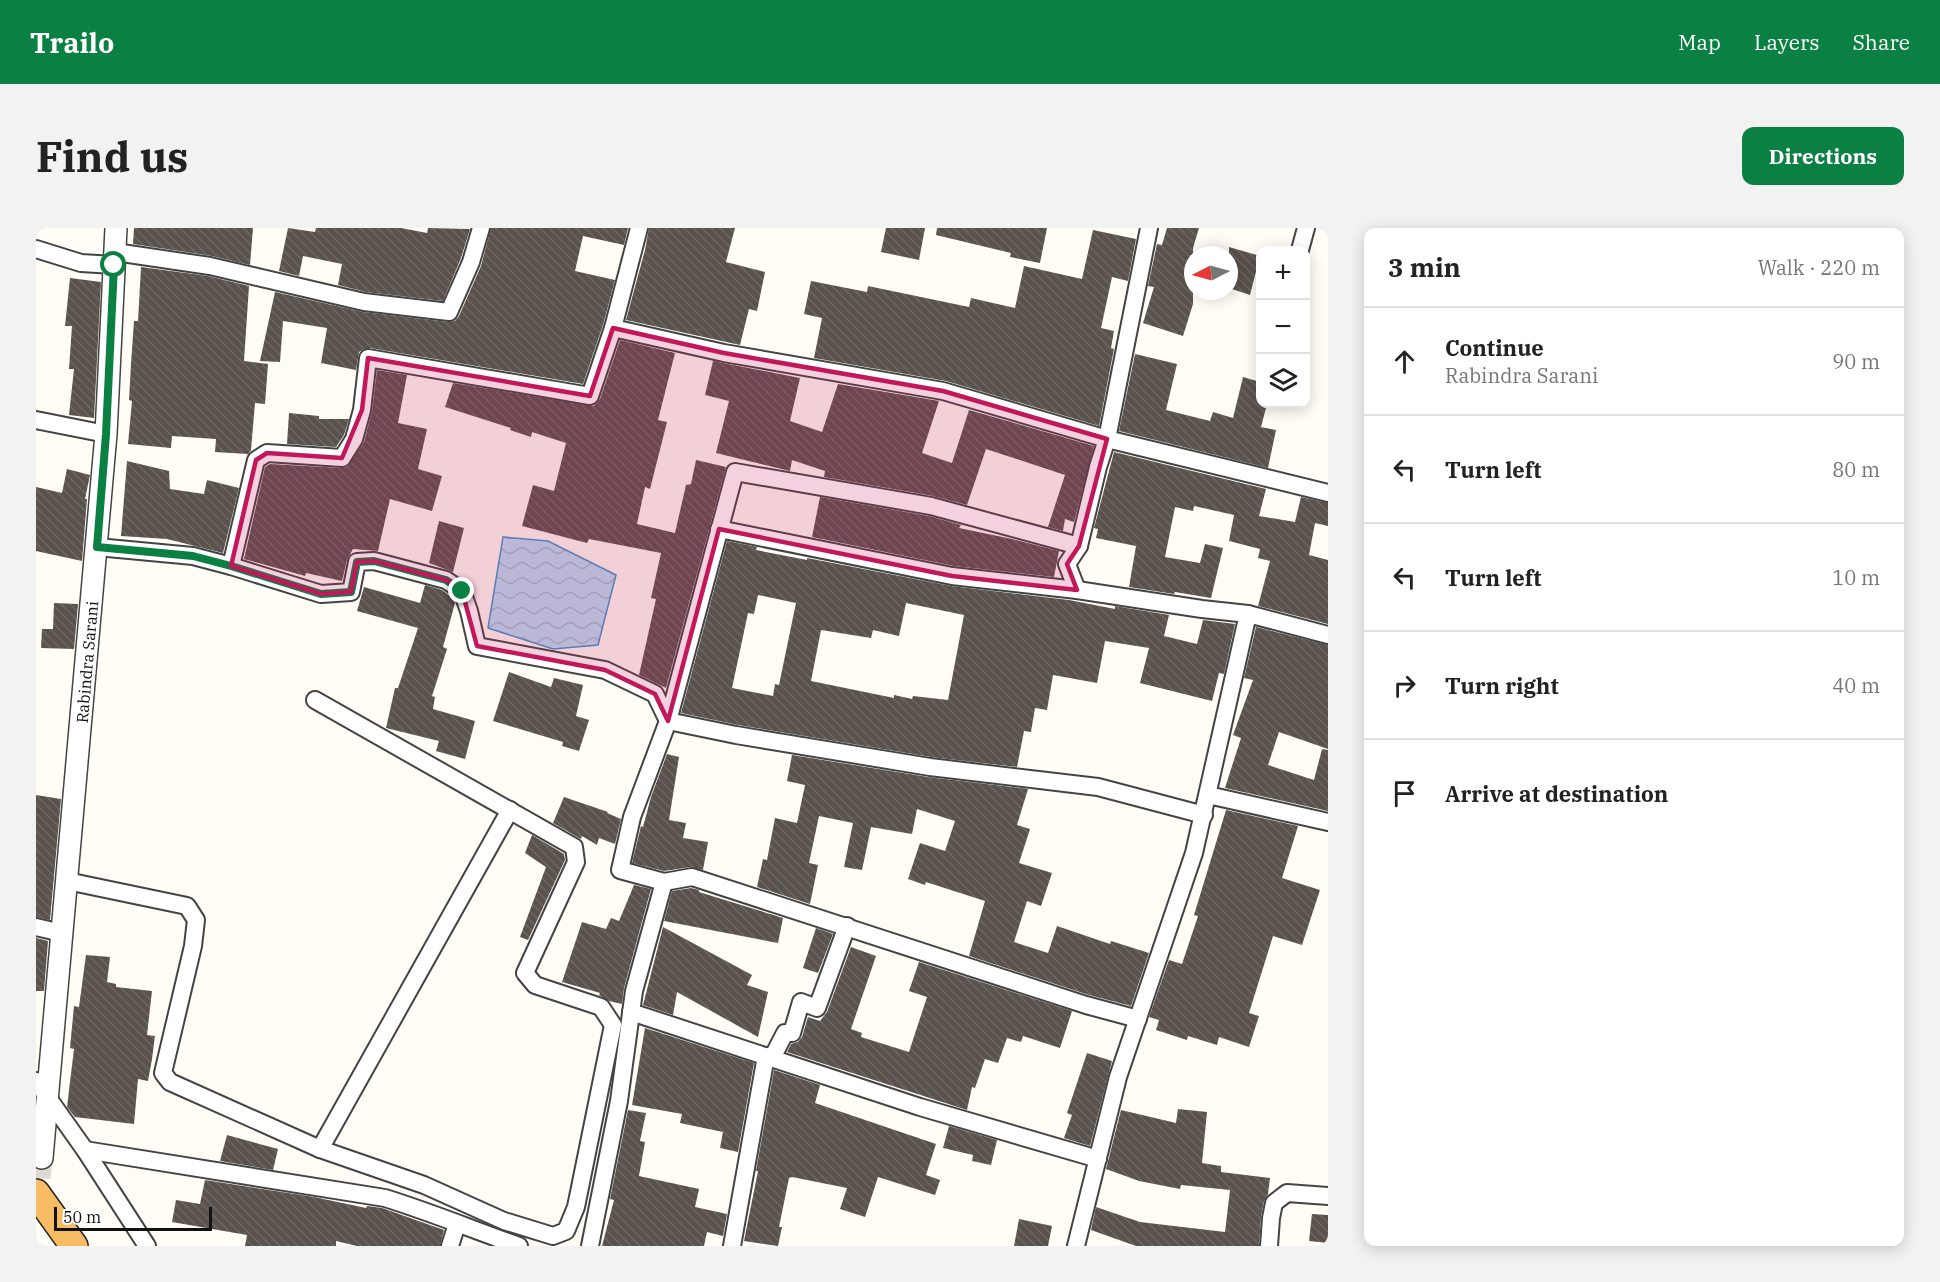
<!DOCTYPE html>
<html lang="en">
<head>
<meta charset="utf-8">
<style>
	body { margin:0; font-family:"IBM Plex Serif",serif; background:#f2f2f2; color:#222 }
	.controls { position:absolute; right:18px; top:18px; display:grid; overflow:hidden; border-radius:12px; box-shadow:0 3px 15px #0003 }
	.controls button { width:54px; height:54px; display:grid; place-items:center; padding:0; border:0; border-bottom:2px solid #e0e0e0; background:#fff; color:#222; font:30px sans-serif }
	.compass { position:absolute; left:1148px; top:18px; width:54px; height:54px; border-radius:50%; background:#fff; box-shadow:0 3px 15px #0003; rotate:264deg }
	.scale { position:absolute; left:18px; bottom:15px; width:158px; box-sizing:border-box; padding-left:6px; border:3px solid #111; border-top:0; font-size:16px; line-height:21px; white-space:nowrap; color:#111; -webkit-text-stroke:4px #fff; paint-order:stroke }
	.stop { position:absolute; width:18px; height:18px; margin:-14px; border:4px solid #0b8043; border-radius:50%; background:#fff }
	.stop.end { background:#0b8043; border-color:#fff; box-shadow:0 2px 6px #0008 }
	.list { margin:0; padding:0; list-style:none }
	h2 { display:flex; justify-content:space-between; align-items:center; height:78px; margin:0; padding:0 24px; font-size:26px }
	h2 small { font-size:20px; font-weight:400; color:#767676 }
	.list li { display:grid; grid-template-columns:39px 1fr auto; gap:18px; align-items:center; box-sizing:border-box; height:108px; padding:0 24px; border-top:2px solid #e0e0e0 }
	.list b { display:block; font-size:22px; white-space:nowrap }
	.list p { margin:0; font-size:20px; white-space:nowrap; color:#767676 }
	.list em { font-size:20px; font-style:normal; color:#767676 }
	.icon { flex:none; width:33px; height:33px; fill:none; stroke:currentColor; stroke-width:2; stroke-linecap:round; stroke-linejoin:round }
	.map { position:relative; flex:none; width:1292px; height:1018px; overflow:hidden; border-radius:12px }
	header { display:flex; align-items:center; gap:36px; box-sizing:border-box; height:84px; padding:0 30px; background:#0b8043; color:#fff }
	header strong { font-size:28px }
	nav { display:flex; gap:33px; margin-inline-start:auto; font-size:21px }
	.intro { display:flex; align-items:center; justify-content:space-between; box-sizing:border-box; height:144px; padding:0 36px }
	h1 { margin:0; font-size:42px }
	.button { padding:15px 27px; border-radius:12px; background:#0b8043; color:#fff; font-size:21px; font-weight:700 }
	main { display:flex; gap:36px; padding:0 36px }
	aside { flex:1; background:#fff; border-radius:12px; box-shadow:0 3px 15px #0003 }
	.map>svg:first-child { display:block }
	.water { fill:url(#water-waves); stroke:#3f96cf; stroke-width:1.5 }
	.building { fill:url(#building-back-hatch); fill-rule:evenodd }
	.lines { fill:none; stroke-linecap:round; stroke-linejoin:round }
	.tertiary-tunnel { stroke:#dbdad3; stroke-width:21; stroke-dasharray:21 10; stroke-linecap:butt }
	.minor-casing { stroke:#444; stroke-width:20 }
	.tertiary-casing { stroke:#444; stroke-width:24 }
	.trunk-casing { stroke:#222; stroke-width:30 }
	.minor { stroke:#fff; stroke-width:16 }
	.tertiary { stroke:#fff; stroke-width:21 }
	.trunk { stroke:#f7bc64; stroke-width:27 }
	.route { stroke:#0b8043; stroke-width:8 }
	.marked { fill:#c2185b; fill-opacity:0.2; stroke:#c2185b; stroke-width:4.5; stroke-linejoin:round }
	.labels { text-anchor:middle; stroke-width:6; stroke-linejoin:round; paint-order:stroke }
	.street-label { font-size:16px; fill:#111; stroke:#fff }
</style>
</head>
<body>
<header>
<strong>Trailo</strong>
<nav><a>Map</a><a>Layers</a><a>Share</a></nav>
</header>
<div class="intro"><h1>Find us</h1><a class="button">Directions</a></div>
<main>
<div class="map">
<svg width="1292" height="1018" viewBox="0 0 1292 1018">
	<defs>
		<pattern id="water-waves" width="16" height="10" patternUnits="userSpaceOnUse" patternTransform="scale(1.5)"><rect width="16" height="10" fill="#b9e0f7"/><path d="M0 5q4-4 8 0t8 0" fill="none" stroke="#9ebfd3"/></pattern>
		<pattern id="building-back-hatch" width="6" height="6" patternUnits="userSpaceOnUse" patternTransform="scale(1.5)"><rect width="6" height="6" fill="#5a524d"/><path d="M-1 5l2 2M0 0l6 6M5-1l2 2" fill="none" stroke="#6d6662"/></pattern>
	</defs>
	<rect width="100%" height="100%" fill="#fffdf5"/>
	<!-- water -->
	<path class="water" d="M 467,309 L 512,313 L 580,347 L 562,417 L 517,421 L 452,400 Z"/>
	<!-- building -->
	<g class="building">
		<path d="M 98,0 L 217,0 L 214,37 L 176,28 L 97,16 Z"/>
		<path d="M 252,0 L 279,4 L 280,0 L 365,0 L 391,5 L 392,0 L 434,1 L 425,30 L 407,73 L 330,64 L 302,57 L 306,36 L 267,28 L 263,48 L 243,43 Z"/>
		<path d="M 455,0 L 592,0 L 588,17 L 547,8 L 539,43 L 579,52 L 567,97 L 547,156 L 334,120 L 328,121 L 323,124 L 320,142 L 285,135 L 291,100 L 247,93 L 244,134 L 224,133 L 239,64 L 327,84 L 412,94 L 419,93 L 423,88 L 445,38 Z"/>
		<path d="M 613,0 L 699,0 L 690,34 L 729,44 L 721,83 L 713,81 L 704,117 L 590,92 L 609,22 Z"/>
		<path d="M 850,0 L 889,0 L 883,32 L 845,24 Z"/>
		<path d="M 901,0 L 1011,0 L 1004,35 L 974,29 L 975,25 L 900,7 Z"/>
		<path d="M 1131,0 L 1163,0 L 1157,20 L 1157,76 L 1147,108 L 1107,95 L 1118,59 L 1112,58 L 1121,16 L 1126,17 Z"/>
		<path d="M 1057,2 L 1100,11 L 1092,53 L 1076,49 L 1065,100 L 1078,103 L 1075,120 L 1078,121 L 1063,198 L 910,153 L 778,130 L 786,90 L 768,86 L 775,53 L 831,64 L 832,58 L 933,79 L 935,70 L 979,80 L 988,38 L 1046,51 Z"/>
		<path d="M 1193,19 L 1224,28 L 1214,67 L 1193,60 Z"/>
		<path d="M 105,39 L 172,48 L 213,58 L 208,133 L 232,136 L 229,176 L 219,175 L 215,222 L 212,226 L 179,224 L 180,211 L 136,208 L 135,220 L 92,216 L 96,173 L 93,172 L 95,136 L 98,93 L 102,93 Z"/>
		<path d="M 34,50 L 65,54 L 58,190 L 33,187 L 38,141 L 33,141 L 36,98 L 29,98 Z"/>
		<path d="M 584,112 L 639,125 L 622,192 L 631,194 L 614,261 L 609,259 L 601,296 L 639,305 L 650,257 L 655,256 L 660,232 L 690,239 L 630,460 L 603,447 L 620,371 L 615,370 L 625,325 L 553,311 L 551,315 L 486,298 L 497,257 L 518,263 L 530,215 L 496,204 L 495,209 L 474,202 L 475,200 L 409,179 L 417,155 L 558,178 L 564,171 Z"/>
		<path d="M 1099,126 L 1141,136 L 1130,182 L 1174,193 L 1177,184 L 1197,190 L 1207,149 L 1224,154 L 1224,176 L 1231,176 L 1225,199 L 1240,202 L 1232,240 L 1083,203 Z"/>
		<path d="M 677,133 L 764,150 L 754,193 L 786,204 L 802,156 L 903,173 L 886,225 L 916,235 L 933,182 L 1058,218 L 1038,294 L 1029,291 L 1027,303 L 1012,299 L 1029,247 L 950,221 L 931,277 L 897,268 L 788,249 L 789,243 L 756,232 L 754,243 L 680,225 L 693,173 L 669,167 Z"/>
		<path d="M 341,142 L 371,147 L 362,195 L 391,201 L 382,241 L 406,248 L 396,283 L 354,271 L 342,323 L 317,321 L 311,332 L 306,353 L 270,345 L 269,348 L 208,331 L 229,239 L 234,236 L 305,240 L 311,239 L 328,214 L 336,183 Z"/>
		<path d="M 253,185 L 283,188 L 283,191 L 313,191 L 308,207 L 300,219 L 251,216 Z"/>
		<path d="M 1078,224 L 1230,261 L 1223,288 L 1259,294 L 1265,269 L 1292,275 L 1292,298 L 1279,295 L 1273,327 L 1292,332 L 1292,396 L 1222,378 L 1234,333 L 1222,330 L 1224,321 L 1193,313 L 1198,287 L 1158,278 L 1157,283 L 1139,279 L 1129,329 L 1164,335 L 1169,316 L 1187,320 L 1175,370 L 1139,364 L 1138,366 L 1093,359 L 1100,318 L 1060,310 L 1062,301 L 1058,300 Z"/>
		<path d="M 91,233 L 133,243 L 134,261 L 168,266 L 171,252 L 203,260 L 187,325 L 131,311 L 85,308 Z"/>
		<path d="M 31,241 L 54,247 L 49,271 L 51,271 L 46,333 L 0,323 L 0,259 L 26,265 Z"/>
		<path d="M 784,269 L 893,288 L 925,297 L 923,300 L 976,311 L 1023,323 L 1018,349 L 918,338 L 776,309 Z"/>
		<path d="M 403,293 L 428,300 L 417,344 L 393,335 Z"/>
		<path d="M 691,313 L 721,319 L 720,322 L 771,332 L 771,330 L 915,358 L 1033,372 L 1079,381 L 1079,378 L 1133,387 L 1128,408 L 1161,416 L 1167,392 L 1199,396 L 1188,446 L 1183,445 L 1176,473 L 1104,455 L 1113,420 L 1069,413 L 1061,455 L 1017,447 L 1011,482 L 999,480 L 995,504 L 988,503 L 981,539 L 895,529 L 702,497 L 645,485 ZM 722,367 L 760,375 L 743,457 L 739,456 L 737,468 L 696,460 L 712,385 L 718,386 ZM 870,375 L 928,387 L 912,472 L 877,468 L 876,471 L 858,467 L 858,470 L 775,453 L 785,402 L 835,410 L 837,402 L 863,408 Z"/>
		<path d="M 389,357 L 406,362 L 417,370 L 419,375 L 407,419 L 411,421 L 396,468 L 399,469 L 397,481 L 439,493 L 429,531 L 400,523 L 403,513 L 350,500 L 359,460 L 362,460 L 382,400 L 321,383 L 328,359 L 384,375 Z"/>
		<path d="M 18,375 L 42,376 L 38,421 L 5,420 L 6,401 L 17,401 Z"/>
		<path d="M 1220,399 L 1292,417 L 1292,521 L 1243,504 L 1232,537 L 1278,552 L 1286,521 L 1292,522 L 1292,583 L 1189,560 L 1205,510 L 1197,507 L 1217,452 L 1208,450 Z"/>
		<path d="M 473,444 L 515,459 L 518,450 L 547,457 L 540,488 L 553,492 L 543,523 L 526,518 L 527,514 L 457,493 Z"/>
		<path d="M 631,526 L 643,529 L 633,592 L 650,595 L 647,610 L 672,614 L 667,642 L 655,639 L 628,643 L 596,635 L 605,598 L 607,599 L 615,569 Z"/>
		<path d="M 756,527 L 892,549 L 992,561 L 981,597 L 994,601 L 983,635 L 1016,645 L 1005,678 L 991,673 L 978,714 L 1012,725 L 1021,698 L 1074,716 L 1075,713 L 1113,725 L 1095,778 L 1053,767 L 933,728 L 949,673 L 890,654 L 889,657 L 872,651 L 884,615 L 909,623 L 919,593 L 881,581 L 876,606 L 835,599 L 826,642 L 808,639 L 817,595 L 783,588 L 773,635 L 782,637 L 774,676 L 721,659 L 727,631 L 731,632 L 739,590 L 761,595 L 769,557 L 751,553 Z"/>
		<path d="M 0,567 L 25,571 L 14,692 L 0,689 Z"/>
		<path d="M 528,569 L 572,584 L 571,585 L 585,591 L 579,616 L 563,610 L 561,617 L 546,608 L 545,611 L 517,595 Z"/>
		<path d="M 1190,582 L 1262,598 L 1246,650 L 1284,662 L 1266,717 L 1237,708 L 1213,785 L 1223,788 L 1213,819 L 1183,809 L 1181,817 L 1152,808 L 1151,812 L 1120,802 L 1123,792 L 1113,789 L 1133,732 L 1146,736 L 1162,688 L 1158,687 Z"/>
		<path d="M 496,607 L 528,626 L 529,632 L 492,712 L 484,709 L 510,639 L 489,625 Z"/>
		<path d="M 598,657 L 615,661 L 588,760 L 586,776 L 573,773 L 563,767 L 564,765 L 526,754 L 546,694 L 570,701 L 575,690 L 583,693 Z"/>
		<path d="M 655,660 L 663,662 L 663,664 L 747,690 L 742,715 L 628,693 L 636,663 Z"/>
		<path d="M 627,699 L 716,747 L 711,757 L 732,764 L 722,809 L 641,764 L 637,787 L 607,777 Z"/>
		<path d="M 780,700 L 797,706 L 782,745 L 767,740 Z"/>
		<path d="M 0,710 L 12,713 L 8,763 L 0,763 Z"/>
		<path d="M 815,719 L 840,728 L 815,801 L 826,805 L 825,809 L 873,824 L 891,769 L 873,763 L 883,734 L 1036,783 L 1024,820 L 987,808 L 985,814 L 971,810 L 962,835 L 949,831 L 939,860 L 936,859 L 931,882 L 751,824 L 755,816 L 762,814 L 766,809 L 772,789 L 784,793 L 791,784 Z"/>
		<path d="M 50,727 L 74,729 L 71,754 L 80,756 L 80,759 L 116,763 L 111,807 L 119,808 L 116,831 L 112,853 L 102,851 L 98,896 L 39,889 L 31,879 L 38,821 L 34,820 L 38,778 L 43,779 Z"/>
		<path d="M 609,800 L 718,835 L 702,924 L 684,920 L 687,904 L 644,895 L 646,886 L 596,877 Z"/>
		<path d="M 1051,825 L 1076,833 L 1054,918 L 1028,910 L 1036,887 L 1031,885 Z"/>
		<path d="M 738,842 L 784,857 L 779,875 L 900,916 L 890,947 L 904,952 L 899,967 L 842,949 L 829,989 L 804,981 L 811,960 L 756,949 L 753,950 L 743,999 L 746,999 L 742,1018 L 708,1013 L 722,943 L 720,943 Z"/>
		<path d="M 1142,881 L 1171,884 L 1166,935 L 1185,938 L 1185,944 L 1234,950 L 1232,966 L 1228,973 L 1225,988 L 1223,1018 L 1100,1018 L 1055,1002 L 1060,979 L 1104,994 L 1189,1004 L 1194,962 L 1145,957 L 1144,961 L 1103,953 L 1070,941 L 1085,882 L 1140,895 Z"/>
		<path d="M 592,882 L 610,885 L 604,913 L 609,914 L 603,948 L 663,961 L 659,979 L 691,986 L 687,1008 L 671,1004 L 668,1018 L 566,1018 L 578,972 L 574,971 Z"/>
		<path d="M 913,898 L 961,912 L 955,937 L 936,933 L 937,927 L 907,920 Z"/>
		<path d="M 191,907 L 242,921 L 237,942 L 184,933 Z"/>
		<path d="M 169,952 L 278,969 L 330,980 L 331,978 L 346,980 L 408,1002 L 404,1018 L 321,1018 L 300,1013 L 300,1018 L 209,1018 L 211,1007 L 136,994 L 140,972 L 164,976 Z"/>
		<path d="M 1276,986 L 1292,987 L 1292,1015 L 1273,1013 Z"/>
		<path d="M 983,991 L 1016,998 L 1012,1018 L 978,1018 Z"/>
	</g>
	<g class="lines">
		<!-- tertiary-tunnel -->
		<path class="tertiary-tunnel" d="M 1,981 L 6,930"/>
		<!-- minor casing -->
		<g class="minor-casing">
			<g id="minor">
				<path d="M 0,21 L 45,35 L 78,37"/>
				<path d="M 1264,22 L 1270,0"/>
				<path d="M 79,24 L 174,38 L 328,74 L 413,84 L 435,34 L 445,0"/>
				<path d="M 577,100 L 688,125 L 907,163 L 1071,211 L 1292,265"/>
				<path d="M 0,192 L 70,206"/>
				<path d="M 683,301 L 916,348 L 1041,362"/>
				<path d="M 61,319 L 157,328 L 195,338 L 285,366 L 315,364 L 321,334 L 338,333 L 410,352 L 426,363 L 433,383 L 441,418 L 569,442 L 619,466 L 632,493 L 700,507 L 894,539 L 1062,559 L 1168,587"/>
				<path d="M 195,338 L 220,232 L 231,225 L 306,230 L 318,211 L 326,182 L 332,130 L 554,168 L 577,100 L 603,0"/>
				<path d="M 1212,386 L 1292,407"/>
				<path d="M 1172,567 L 1292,594"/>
				<path d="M 31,653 L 151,678 L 160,692 L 157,718 L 127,845 L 134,854 L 284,921 L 388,957 L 468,993 L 517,1008 L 530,1003 L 540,979 L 577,797 L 565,779 L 499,757 L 489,745 L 540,634 L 538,619 L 279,472"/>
				<path d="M 628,654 L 656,649 L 1050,777 L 1102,791"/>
				<path d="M 0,699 L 26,705"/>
				<path d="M 595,784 L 884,879 L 1062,931"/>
				<path d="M 736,830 L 749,805 L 756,805 L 765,774 L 781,780 L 811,698"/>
				<path d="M 0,853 L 49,922 L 111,1018"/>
				<path d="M 284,921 L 474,582"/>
				<path d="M 49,922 L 349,970 C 394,984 438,1002 483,1018"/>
				<path d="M 414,1018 L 421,996"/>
				<path d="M 554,1018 L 583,873 L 598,763 L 628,654 L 584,642 L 596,589 L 632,493 L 699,244 L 895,278 L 1043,318"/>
				<path d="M 696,1018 L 730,828"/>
				<path d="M 1040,1018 L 1082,849 L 1158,625 L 1212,386 L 1166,381 L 1041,362 L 1031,336 L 1043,318 L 1062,239 L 1071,211 L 1113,0"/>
				<path d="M 1233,1018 L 1235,990 L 1238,975 L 1251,965 L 1292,968"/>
			</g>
		</g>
		<!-- tertiary casing -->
		<g class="tertiary-casing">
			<path id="tertiary" d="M 6,930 L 70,206 L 80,0"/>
		</g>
		<!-- trunk casing -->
		<g class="trunk-casing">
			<path id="trunk" d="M 0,965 L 38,1018"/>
		</g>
		<!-- minor -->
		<use href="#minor" class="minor"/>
		<!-- tertiary -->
		<use href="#tertiary" class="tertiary"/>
		<!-- trunk -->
		<use href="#trunk" class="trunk"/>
	</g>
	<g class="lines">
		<!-- route -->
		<path class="route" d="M 78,37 L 70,206 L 61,319 L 157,328 L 195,338 L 285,366 L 315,364 L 321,334 L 338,333 L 410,352 L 426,363"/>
	</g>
	<!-- marked area -->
	<path class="marked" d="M 577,100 L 688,125 L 907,163 L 1071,211 L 1043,318 L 1031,336 L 1041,362 L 916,348 L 683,301 L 632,493 L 619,466 L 569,442 L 441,418 L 426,363 L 410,352 L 338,333 L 321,334 L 315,364 L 285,366 L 195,338 L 220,232 L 231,225 L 306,230 L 326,182 L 332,130 L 554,168 Z"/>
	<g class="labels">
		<!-- street labels -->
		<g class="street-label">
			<text transform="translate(51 434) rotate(-85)" y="6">Rabindra Sarani</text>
		</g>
	</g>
</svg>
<div class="controls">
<button>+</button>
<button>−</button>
<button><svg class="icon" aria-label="layers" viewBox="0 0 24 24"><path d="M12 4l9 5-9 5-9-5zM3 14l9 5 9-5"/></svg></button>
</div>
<svg class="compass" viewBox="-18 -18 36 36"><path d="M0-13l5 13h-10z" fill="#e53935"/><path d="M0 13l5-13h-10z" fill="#767676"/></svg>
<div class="scale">50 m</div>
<div class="stop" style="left:78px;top:37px"></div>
<div class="stop end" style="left:426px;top:363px"></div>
</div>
<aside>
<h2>3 min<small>Walk · 220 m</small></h2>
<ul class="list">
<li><svg class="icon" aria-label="ahead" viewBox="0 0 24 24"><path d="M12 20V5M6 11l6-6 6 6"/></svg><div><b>Continue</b><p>Rabindra Sarani</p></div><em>90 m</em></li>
<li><svg class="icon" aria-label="left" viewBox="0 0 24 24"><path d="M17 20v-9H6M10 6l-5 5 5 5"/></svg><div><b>Turn left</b></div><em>80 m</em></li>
<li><svg class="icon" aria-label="left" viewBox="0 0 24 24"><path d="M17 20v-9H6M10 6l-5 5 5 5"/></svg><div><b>Turn left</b></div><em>10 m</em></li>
<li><svg class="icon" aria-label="right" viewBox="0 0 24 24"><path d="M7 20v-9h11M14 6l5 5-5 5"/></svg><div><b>Turn right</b></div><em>40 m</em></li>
<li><svg class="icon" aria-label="arrive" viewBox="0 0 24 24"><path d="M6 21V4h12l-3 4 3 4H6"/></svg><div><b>Arrive at destination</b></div></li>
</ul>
</aside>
</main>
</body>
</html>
